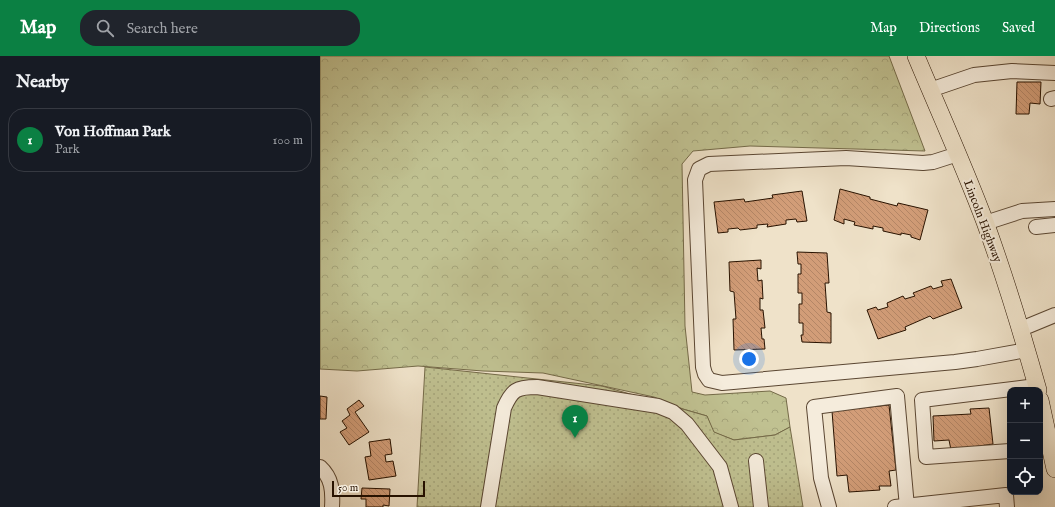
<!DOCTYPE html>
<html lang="en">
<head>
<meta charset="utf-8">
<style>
	body { margin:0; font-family:"IM FELL English",serif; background:#20242c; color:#f1f3f6 }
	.controls { position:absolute; right:12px; bottom:12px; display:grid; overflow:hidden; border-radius:8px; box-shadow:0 4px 16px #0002 }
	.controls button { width:36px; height:36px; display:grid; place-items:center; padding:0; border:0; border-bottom:1px solid #363941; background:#171b24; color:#f1f3f6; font:20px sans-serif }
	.scale { position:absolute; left:12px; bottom:10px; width:93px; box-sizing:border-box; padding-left:4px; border:2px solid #281200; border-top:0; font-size:11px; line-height:14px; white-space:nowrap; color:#281200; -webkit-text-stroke:3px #f5ecdc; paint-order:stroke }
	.you { position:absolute; left:429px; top:303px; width:14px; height:14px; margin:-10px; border:3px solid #fff; border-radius:50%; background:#1a73e8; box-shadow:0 0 0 6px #1a73e833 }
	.badge { display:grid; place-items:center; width:26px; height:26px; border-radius:50%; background:#0b8043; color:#fff; font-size:13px; font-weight:700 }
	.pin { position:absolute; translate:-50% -33px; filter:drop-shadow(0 1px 2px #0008) }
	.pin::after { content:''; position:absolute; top:21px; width:14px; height:12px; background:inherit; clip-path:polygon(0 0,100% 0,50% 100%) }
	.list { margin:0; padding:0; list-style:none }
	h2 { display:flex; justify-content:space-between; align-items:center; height:52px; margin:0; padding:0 16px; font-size:17px }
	h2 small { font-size:13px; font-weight:400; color:#9ea1a6 }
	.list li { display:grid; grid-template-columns:26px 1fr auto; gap:12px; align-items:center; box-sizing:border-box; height:64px; margin:0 8px 8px; padding:0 8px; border:1px solid #363941; border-radius:16px }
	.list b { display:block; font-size:15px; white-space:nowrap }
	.list p { margin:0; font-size:13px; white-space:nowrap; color:#9ea1a6 }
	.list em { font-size:13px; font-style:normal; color:#9ea1a6 }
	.icon { flex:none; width:22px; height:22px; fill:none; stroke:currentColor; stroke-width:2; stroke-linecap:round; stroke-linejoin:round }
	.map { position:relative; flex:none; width:735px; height:451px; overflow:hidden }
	header { display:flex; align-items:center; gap:24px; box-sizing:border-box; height:56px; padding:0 20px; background:#0b8043; color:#fff }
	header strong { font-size:19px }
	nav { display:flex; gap:22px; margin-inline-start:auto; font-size:14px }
	.search { width:280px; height:36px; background:#20242c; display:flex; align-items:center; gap:10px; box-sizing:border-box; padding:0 14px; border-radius:16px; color:#9ea1a6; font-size:15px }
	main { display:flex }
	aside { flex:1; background:#171b24 }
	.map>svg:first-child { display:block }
	.forest { fill:url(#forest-crowns); stroke:#746a48 }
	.park { fill:url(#park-dots); stroke:#746a48 }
	.building { fill:url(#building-back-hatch); stroke:#281200 }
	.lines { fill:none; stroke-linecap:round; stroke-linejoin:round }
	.minor-casing { stroke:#5a4632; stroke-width:16 }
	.major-casing { stroke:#281200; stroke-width:18 }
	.minor { stroke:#f5ecdc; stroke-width:14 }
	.major { stroke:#efe2c9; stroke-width:17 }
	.labels { text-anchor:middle; stroke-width:4; stroke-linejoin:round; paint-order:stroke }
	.street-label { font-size:12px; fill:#281200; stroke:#f5ecdc }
</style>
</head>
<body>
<header>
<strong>Map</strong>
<div class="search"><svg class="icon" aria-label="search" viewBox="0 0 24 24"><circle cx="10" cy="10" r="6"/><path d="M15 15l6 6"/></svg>Search here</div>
<nav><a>Map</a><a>Directions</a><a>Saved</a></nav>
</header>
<main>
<aside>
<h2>Nearby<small></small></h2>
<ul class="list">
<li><span class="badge">1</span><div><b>Von Hoffman Park</b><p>Park</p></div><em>100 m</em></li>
</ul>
</aside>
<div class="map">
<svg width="735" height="451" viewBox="0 0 735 451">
	<defs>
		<pattern id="forest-crowns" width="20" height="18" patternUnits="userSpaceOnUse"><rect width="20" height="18" fill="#c0c191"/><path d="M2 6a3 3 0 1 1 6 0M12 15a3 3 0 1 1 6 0" fill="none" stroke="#a5a57b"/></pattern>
		<pattern id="park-dots" width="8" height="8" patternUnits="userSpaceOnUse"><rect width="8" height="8" fill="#c0c191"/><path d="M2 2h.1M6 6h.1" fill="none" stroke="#a5a57b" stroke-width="1.8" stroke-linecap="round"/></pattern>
		<pattern id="building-back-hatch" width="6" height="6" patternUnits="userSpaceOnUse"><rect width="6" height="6" fill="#d29d78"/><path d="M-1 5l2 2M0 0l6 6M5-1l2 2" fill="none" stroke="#b48666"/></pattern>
	</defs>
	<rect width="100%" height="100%" fill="#efe2c9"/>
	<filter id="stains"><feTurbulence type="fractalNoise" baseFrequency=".005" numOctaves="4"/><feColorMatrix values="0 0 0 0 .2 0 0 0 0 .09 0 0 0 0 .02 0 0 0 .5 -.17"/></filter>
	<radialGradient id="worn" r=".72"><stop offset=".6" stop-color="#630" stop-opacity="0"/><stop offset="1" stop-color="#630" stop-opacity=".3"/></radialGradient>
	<!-- forest -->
	<path class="forest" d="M 0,0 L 569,0 L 605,95 L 430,90 L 373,95 L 362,108 L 365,270 L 372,336 L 385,339 L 450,335 L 466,342 L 470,371 L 455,379 L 414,384 L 393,376 L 387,360 L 363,353 L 334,341 L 223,317 L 163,315 L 98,310 L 37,315 L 0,313 Z"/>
	<!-- park -->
	<path class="park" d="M 105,311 L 282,330 L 387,360 L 394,376 L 414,384 L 455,379 L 470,371 L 483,451 L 97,451 Z"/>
	<!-- building -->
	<g class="building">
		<path d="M 697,26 L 721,26 L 720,48 L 710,47 L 709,58 L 696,58 Z"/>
		<path d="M 520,133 L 550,141 L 550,143 L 577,150 L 578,147 L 608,154 L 600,184 L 591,181 L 591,179 L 581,177 L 581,179 L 563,175 L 563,172 L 553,170 L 553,173 L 534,169 L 535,166 L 524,163 L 524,168 L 514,164 Z"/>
		<path d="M 482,135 L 487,165 L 477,166 L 476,163 L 466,164 L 466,168 L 447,171 L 448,168 L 437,169 L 437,172 L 420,174 L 418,172 L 408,173 L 408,176 L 398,177 L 394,146 L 424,143 L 425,146 L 453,142 L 452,139 Z"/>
		<path d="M 477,196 L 507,197 L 509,227 L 505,227 L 507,256 L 511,257 L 511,287 L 482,286 L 481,279 L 483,279 L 483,267 L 479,267 L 479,248 L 482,248 L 482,237 L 478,237 L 478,218 L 481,218 L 481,208 L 478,208 Z"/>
		<path d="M 441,204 L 441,213 L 437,212 L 438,225 L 442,224 L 443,243 L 440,242 L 440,254 L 443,254 L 445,272 L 441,272 L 442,283 L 444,283 L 445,293 L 414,294 L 413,263 L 416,263 L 414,236 L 410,235 L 409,206 Z"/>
		<path d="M 631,223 L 642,252 L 613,263 L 610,260 L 585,271 L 586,274 L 558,283 L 547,254 L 556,251 L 558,254 L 568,251 L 567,247 L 583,240 L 585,243 L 595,240 L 593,237 L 611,230 L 613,233 L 623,230 L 621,225 Z"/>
		<path d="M 0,340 L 7,341 L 6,363 L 0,363 Z"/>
		<path d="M 39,344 L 44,350 L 35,356 L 49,376 L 29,389 L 20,376 L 27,372 L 22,365 L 30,359 L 27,353 Z"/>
		<path d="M 569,349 L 576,414 L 569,415 L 571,430 L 559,430 L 560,434 L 529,436 L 527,419 L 517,420 L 512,355 Z"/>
		<path d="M 669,352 L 673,388 L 631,394 L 629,384 L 614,385 L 613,360 L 651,358 L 650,353 Z"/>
		<path d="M 70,383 L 72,398 L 65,399 L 66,406 L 73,405 L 76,420 L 49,424 L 45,401 L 51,400 L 49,386 Z"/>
		<path d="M 42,432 L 70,433 L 69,450 L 63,449 L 63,451 L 46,451 L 46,443 L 41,443 Z"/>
	</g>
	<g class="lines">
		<!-- minor casing -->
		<g class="minor-casing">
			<g id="minor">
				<path d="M 610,34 L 654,19 L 692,15 L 735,17"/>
				<path d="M 731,43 L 735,42"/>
				<path d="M 638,98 L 613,106 L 603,107 L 526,102 L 389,108 L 379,113 L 375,124 L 383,311 L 385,318 L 389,324 L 402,327 L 635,306 L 657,303 L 707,294"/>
				<path d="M 665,167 L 702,155 L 735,153"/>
				<path d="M 716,171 L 735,169"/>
				<path d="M 701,273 L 735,259"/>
				<path d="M 690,395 L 606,401 L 602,344 L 716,330"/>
				<path d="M 436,405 L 441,451"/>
				<path d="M 0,411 C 12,422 13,435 12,451"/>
				<path d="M 168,451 L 184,352 C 192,334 196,331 217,331 L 338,350 L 353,356 L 367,368 L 400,411 L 411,451"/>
				<path d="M 509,451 L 501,422 L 494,351 L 577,340 L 587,451"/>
				<path d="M 575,451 L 686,439 L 687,451"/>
			</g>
		</g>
		<!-- major casing -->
		<g class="major-casing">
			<g id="major">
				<path d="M 596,0 C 619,55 644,110 665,166 C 685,221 702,277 718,334"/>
				<path d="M 720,344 L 735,413"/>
			</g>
		</g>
		<!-- minor -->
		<use href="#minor" class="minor"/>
		<!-- major -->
		<use href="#major" class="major"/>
	</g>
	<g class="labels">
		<!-- street labels -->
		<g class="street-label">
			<text transform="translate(663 165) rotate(69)" y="4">Lincoln Highway</text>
		</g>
	</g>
	<rect width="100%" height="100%" filter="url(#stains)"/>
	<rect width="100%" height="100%" fill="url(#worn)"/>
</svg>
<div class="controls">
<button>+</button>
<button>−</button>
<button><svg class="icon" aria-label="locate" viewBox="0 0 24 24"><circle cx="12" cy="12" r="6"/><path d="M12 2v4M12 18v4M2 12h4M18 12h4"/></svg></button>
</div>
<div class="scale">50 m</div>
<div class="you"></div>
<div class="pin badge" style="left:255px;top:382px">1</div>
</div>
</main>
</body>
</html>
